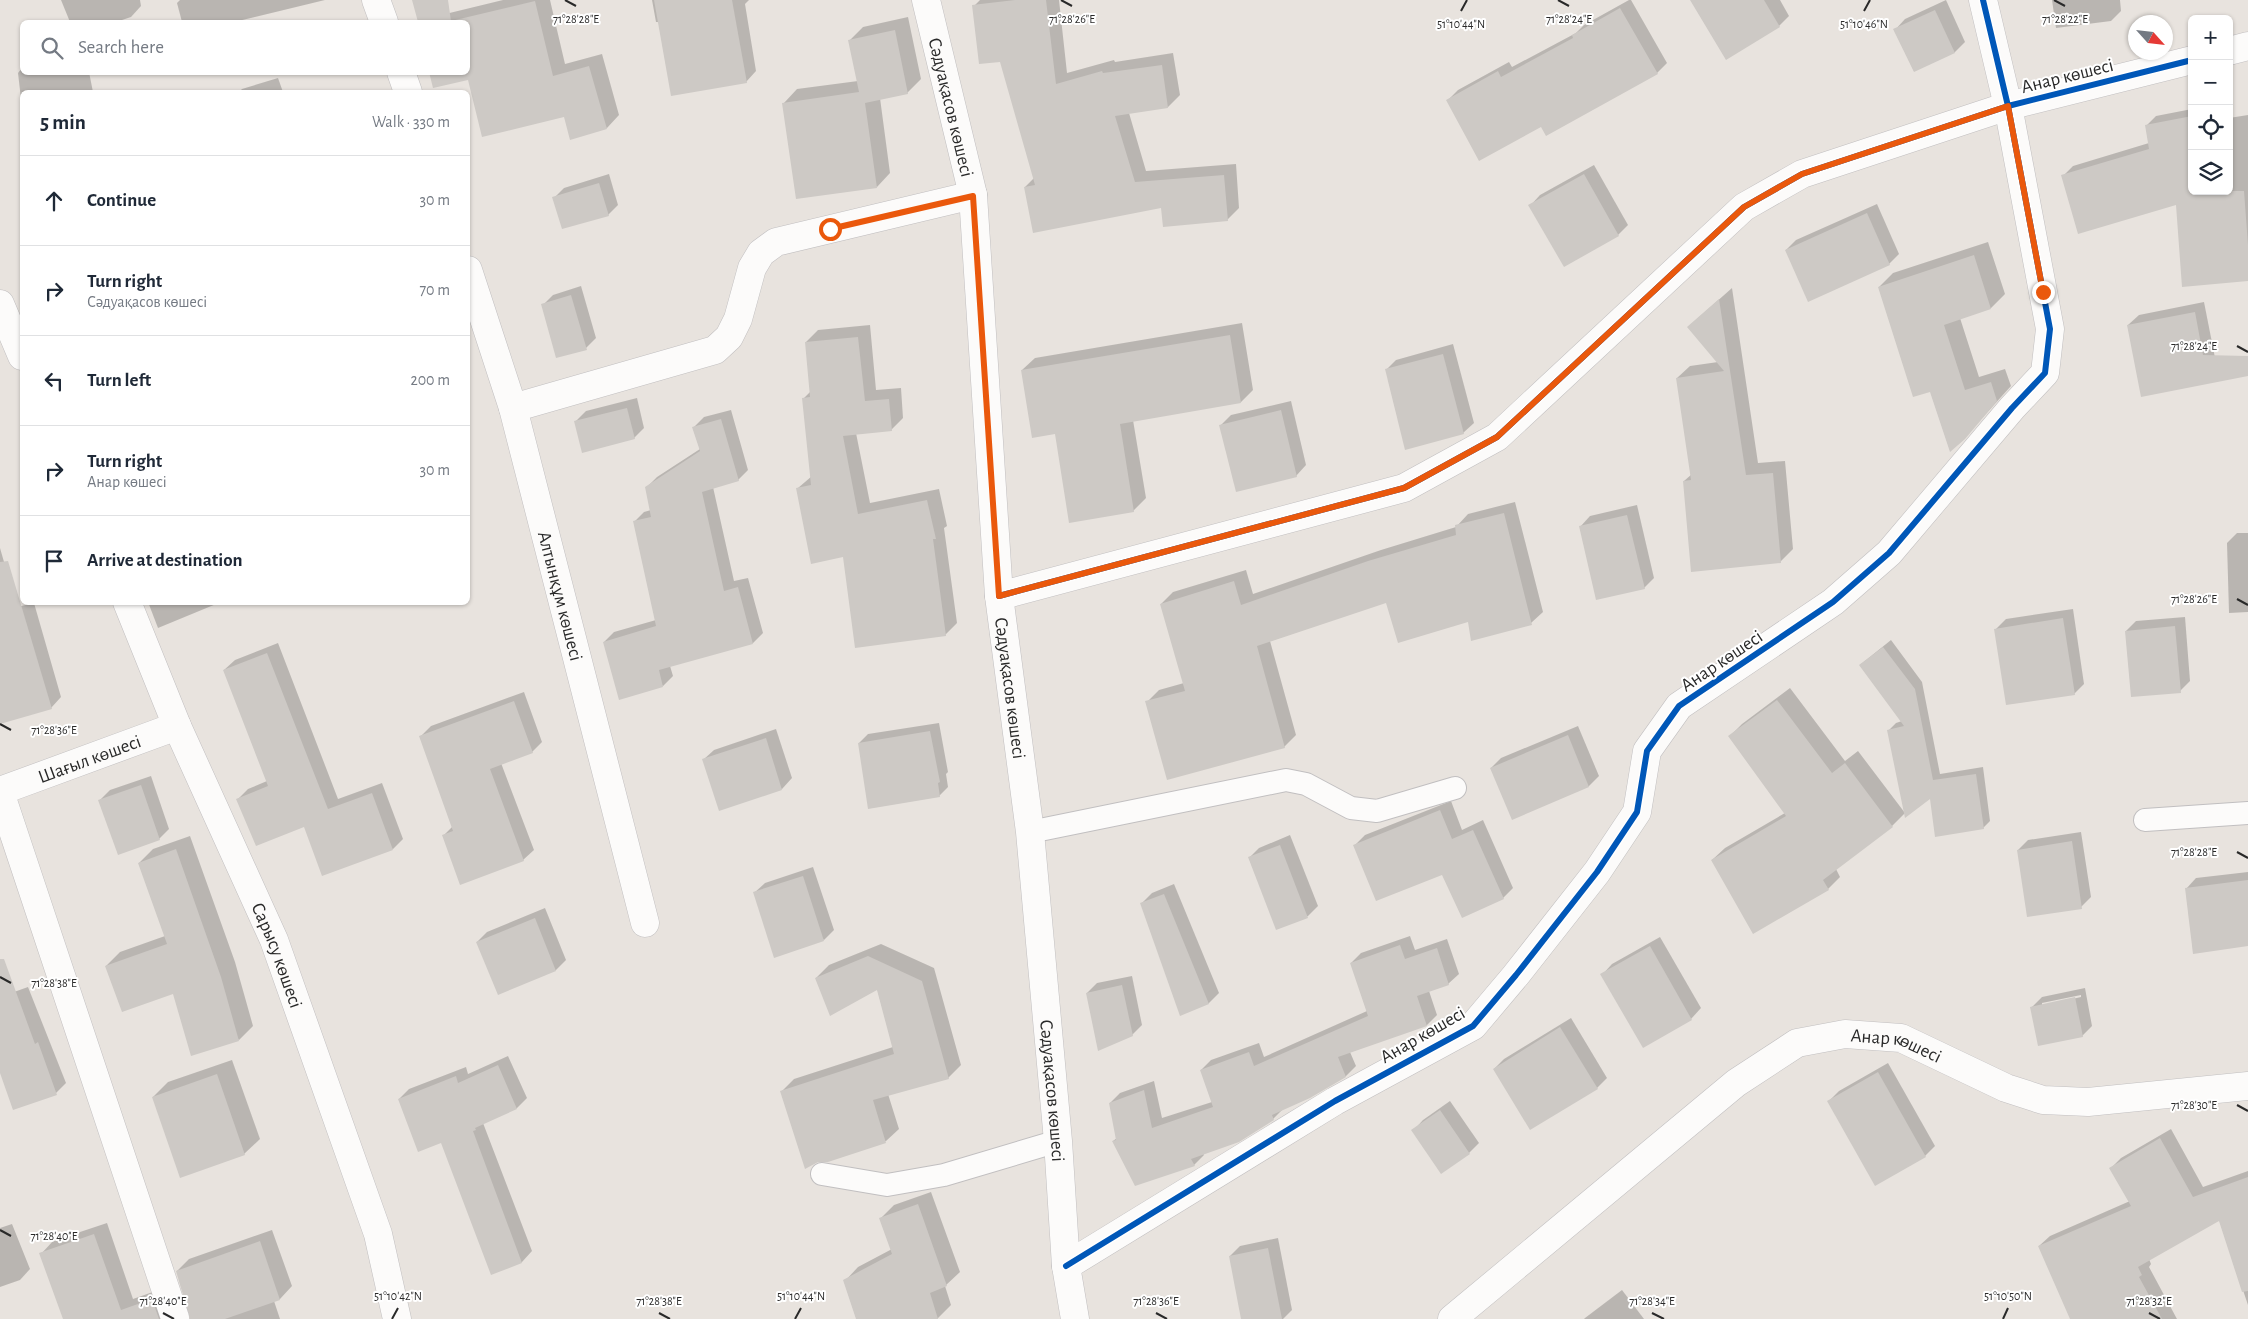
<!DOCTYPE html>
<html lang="en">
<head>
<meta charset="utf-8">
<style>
	body { margin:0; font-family:"Alegreya Sans",sans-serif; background:#f6f6f7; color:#1f2937 }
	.controls { position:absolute; right:15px; top:15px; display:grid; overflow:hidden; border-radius:8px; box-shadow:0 1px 4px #0004 }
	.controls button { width:45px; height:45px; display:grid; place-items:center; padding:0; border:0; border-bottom:1px solid #e0e1e3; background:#fff; color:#1f2937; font:25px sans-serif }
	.compass { position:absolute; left:2128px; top:15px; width:45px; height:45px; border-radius:50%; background:#fff; box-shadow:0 1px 4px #0004; rotate:117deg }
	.stop { position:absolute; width:15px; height:15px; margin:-11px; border:4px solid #ea580c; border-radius:50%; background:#fff }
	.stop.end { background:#ea580c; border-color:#fff; box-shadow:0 1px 5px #0008 }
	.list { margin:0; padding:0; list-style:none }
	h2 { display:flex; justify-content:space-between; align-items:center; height:65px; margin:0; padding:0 20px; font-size:21px }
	h2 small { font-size:16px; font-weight:400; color:#747a83 }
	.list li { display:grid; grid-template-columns:32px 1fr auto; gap:15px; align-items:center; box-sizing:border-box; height:90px; padding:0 20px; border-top:1px solid #e0e1e3 }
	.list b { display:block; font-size:19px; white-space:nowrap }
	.list p { margin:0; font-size:16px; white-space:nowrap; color:#747a83 }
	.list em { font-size:16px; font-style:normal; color:#747a83 }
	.icon { flex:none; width:28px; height:28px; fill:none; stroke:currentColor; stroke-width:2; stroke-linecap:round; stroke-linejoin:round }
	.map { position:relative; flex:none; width:2248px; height:1319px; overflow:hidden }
	.search { position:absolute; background:#fff; box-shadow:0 1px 4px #0004; left:20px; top:20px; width:450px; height:55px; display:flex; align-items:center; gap:12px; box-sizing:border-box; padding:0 18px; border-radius:8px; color:#747a83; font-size:19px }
	.panel { position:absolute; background:#fff; box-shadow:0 1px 4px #0004; left:20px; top:90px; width:450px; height:515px; border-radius:8px }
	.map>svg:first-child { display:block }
	.shadow { fill:#0003; fill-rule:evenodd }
	.building { fill:#cdc9c5 }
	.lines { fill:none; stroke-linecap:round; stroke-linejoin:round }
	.lane-casing { stroke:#c1bfc0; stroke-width:24 }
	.street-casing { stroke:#c1bfc0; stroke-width:29 }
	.lane { stroke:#fcfbfa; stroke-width:22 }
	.street { stroke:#fcfbfa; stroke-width:28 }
	.cycleway-casing { stroke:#fff; stroke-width:9 }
	.cycleway { stroke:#0057b8; stroke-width:6 }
	.route { stroke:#ea580c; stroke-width:6 }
	.ticks { fill:none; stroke:#292929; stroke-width:2 }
	.labels { text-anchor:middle; stroke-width:4; stroke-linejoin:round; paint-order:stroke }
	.street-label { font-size:19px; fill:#292929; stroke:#fff }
	.ticks-label { font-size:12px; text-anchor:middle; fill:#292929; stroke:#fff; stroke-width:4; stroke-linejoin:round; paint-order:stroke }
</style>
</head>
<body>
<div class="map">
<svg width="2248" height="1319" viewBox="0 0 2248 1319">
	<rect width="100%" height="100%" fill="#e8e3de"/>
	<!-- shadow -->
	<g class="shadow">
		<path d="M 61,0 L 140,0 L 141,6 L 131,17 L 116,22 L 70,22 Z"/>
		<path d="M 180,0 L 325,0 L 234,22 L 182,22 L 177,3 Z"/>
		<path d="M 503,0 L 550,0 L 565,64 L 602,54 L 619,115 L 607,128 L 564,116 L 468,72 L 468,22 L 427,22 L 433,17 Z"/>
		<path d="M 652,0 L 749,0 L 745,4 L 756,71 L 746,82 L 659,22 L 656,22 Z"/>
		<path d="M 980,0 L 1059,0 L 1067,73 L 1114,60 L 1115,62 L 1173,53 L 1180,95 L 1168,107 L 1129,113 L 1146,171 L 1236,164 L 1239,208 L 1227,220 L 1162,207 L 1025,187 L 1034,178 L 1001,60 L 974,6 Z"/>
		<path d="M 1629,0 L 1631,0 L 1667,63 L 1657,73 L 1541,125 L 1448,100 L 1458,90 L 1509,62 L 1512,67 L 1576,33 L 1584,25 Z"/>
		<path d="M 1699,0 L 1780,0 L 1789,16 L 1779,26 Z"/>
		<path d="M 1946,0 L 1965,42 L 1955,52 L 1914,71 L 1895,30 L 1905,19 Z"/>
		<path d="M 2052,0 L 2120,0 L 2121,11 L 2111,21 L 2056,28 Z"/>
		<path d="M 908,17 L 921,79 L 907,93 L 880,98 L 890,173 L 877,187 L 784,103 L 797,89 L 858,81 L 850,40 L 863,27 Z"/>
		<path d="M 22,68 L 22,72 L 89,72 L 93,92 L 22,92 L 22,108 L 18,73 Z"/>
		<path d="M 278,78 L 283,92 L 239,92 L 242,89 Z"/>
		<path d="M 2192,109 L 2192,191 L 2229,191 L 2229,118 L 2248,115 L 2248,280 L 2177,203 L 2063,176 L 2073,166 L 2149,143 L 2146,126 L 2156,116 Z"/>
		<path d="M 1594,165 L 1628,225 L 1618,235 L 1530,206 L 1540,195 Z"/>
		<path d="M 609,174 L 618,205 L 608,215 L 554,198 L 564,188 Z"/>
		<path d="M 1877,204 L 1899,254 L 1889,264 L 1786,250 L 1796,240 Z"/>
		<path d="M 1988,242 L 2005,294 L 1991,308 L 1960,318 L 1979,377 L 2005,369 L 2011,386 L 1964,438 L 1931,390 L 1879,287 L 1893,273 Z"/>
		<path d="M 581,286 L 596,338 L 586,348 L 543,305 L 553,295 Z"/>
		<path d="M 1732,288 L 1758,463 L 1785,461 L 1793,549 L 1780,562 L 1684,481 L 1692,474 L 1677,378 L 1690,366 L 1718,362 L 1688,327 Z"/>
		<path d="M 2204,302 L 2218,373 L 2128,325 L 2139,315 Z"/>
		<path d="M 1242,323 L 1253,390 L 1241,402 L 1133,420 L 1146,498 L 1133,511 L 1056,433 L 1022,370 L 1035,358 Z"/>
		<path d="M 870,325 L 876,390 L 901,388 L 903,418 L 891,430 L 856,433 L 870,503 L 939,489 L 947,526 L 944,528 L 957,623 L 945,635 L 844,556 L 798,488 L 812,476 L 804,398 L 811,391 L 806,342 L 818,330 Z"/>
		<path d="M 1453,344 L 1474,423 L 1463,433 L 1386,370 L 1396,360 Z"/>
		<path d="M 637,398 L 644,428 L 634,438 L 576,421 L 586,411 Z"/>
		<path d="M 1291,401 L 1306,465 L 1296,476 L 1221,425 L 1231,415 Z"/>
		<path d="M 731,410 L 748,470 L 738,480 L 713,487 L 734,581 L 748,578 L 763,633 L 753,643 L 670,666 L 673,676 L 663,686 L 604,642 L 614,632 L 656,620 L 634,522 L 644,512 L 651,510 L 646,488 L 657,477 L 700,449 L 694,427 L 704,417 Z"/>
		<path d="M 1515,502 L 1543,612 L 1531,623 L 1469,620 L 1386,602 L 1270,641 L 1296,735 L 1284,747 L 1147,702 L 1159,690 L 1184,683 L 1161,604 L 1173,592 L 1246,570 L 1253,594 L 1381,550 L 1456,527 L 1468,514 Z"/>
		<path d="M 1637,505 L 1654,578 L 1644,588 L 1580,527 L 1590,516 Z"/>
		<path d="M 2237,533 L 2248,533 L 2248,612 L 2229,613 L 2227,543 Z"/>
		<path d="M 0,548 L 17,607 L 34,603 L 61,697 L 51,708 L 0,723 Z"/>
		<path d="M 148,602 L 221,602 L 158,628 Z"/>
		<path d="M 2073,609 L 2084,684 L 2074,694 L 1996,629 L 2006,619 Z"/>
		<path d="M 2185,617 L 2190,681 L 2180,691 L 2126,631 L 2136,621 Z"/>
		<path d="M 1891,640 L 1922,682 L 1940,774 L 1983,767 L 1990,821 L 1983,828 L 1930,797 L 1889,730 L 1896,723 L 1902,721 L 1860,665 Z"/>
		<path d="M 278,643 L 338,799 L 382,783 L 403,839 L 393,849 L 304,825 L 238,799 L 248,789 L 267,781 L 224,670 L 235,660 Z"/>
		<path d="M 1790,688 L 1845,761 L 1858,751 L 1905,813 L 1892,826 L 1836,869 L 1840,877 L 1828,889 L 1712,860 L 1725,848 L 1785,813 L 1730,736 L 1742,724 Z"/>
		<path d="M 524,692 L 542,742 L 532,752 L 501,763 L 534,850 L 523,860 L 443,836 L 453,826 L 421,736 L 431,726 Z"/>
		<path d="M 939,723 L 948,772 L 946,774 L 948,787 L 939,796 L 859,743 L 868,734 Z"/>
		<path d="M 1578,726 L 1599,776 L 1589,786 L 1512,818 L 1491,768 L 1501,758 Z"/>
		<path d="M 776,729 L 792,778 L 782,789 L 703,760 L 714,750 Z"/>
		<path d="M 151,776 L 169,829 L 159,839 L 100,800 L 110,790 Z"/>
		<path d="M 1451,801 L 1462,830 L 1483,820 L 1513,888 L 1503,898 L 1443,873 L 1355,845 L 1365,835 Z"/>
		<path d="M 2081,832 L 2091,897 L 2081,907 L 2018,850 L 2028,840 Z"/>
		<path d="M 1290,835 L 1318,906 L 1308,916 L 1277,929 L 1249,858 L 1259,848 Z"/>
		<path d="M 190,836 L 235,962 L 253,1026 L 239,1040 L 173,992 L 106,966 L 120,952 L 165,936 L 139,863 L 153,849 Z"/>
		<path d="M 813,867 L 834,930 L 824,940 L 754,893 L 765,883 Z"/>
		<path d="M 2248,872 L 2248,945 L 2186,889 L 2196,878 Z"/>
		<path d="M 1174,884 L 1219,993 L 1209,1003 L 1181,1014 L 1142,903 L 1152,893 Z"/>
		<path d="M 545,908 L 566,960 L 556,970 L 499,993 L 477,942 L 487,932 Z"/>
		<path d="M 1410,936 L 1415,950 L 1447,939 L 1459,974 L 1448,984 L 1429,991 L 1437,1015 L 1427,1025 L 1350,1052 L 1356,1066 L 1346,1076 L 1283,1109 L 1273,1119 L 1203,1153 L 1204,1155 L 1194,1165 L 1113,1141 L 1117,1138 L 1110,1103 L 1120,1093 L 1154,1081 L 1162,1118 L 1212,1102 L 1201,1070 L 1211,1060 L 1259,1043 L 1264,1057 L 1367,1011 L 1351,963 L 1361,953 Z"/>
		<path d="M 1660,937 L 1701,1008 L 1691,1019 L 1602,975 L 1612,964 Z"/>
		<path d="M 881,944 L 934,968 L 961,1065 L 948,1078 L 888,1094 L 899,1129 L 886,1141 L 828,1160 L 781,1092 L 794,1079 L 893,1047 L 877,988 L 816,978 L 829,965 Z"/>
		<path d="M 1132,976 L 1142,1025 L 1132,1035 L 1087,993 L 1097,983 Z"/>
		<path d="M 28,987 L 66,1083 L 56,1093 L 0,1070 L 0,997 Z"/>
		<path d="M 2085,988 L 2092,1026 L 2082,1036 L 2032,1007 L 2042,997 ZM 2081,995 L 2081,997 L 2042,1006 L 2042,1003 Z"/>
		<path d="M 1571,1018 L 1607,1078 L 1597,1088 L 1494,1069 L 1504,1059 Z"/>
		<path d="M 508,1056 L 527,1098 L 517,1108 L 483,1123 L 532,1251 L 522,1262 L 492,1273 L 442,1142 L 399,1099 L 409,1089 L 466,1067 L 468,1074 Z"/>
		<path d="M 232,1060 L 260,1139 L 244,1154 L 153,1097 L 168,1082 Z"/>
		<path d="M 1888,1063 L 1935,1146 L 1925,1156 L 1829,1101 L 1839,1091 Z"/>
		<path d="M 1450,1101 L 1479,1143 L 1469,1153 L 1413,1131 L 1423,1120 Z"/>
		<path d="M 2171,1129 L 2203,1187 L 2248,1171 L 2248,1305 L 2219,1219 L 2149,1259 L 2151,1264 L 2149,1267 L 2177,1319 L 2100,1319 L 2039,1246 L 2050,1236 L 2130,1201 L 2111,1168 L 2121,1158 Z"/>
		<path d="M 931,1192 L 960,1272 L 945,1286 L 951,1305 L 937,1319 L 857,1319 L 845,1281 L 858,1267 L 892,1249 L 881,1218 L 894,1205 Z"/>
		<path d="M 107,1223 L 133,1299 L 164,1288 L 179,1319 L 64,1319 L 41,1254 L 53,1241 Z"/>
		<path d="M 12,1224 L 30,1269 L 20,1280 L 0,1287 L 0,1228 Z"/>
		<path d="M 272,1230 L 292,1286 L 280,1299 L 274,1301 L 280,1319 L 191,1319 L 177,1271 L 189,1259 Z"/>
		<path d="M 1278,1238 L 1292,1310 L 1283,1319 L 1243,1319 L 1230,1256 L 1240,1246 Z"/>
		<path d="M 1622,1290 L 1644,1319 L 1584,1319 L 1585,1318 Z"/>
	</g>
	<!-- building -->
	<g class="building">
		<path d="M 412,0 L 448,0 L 451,21 L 535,1 L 553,76 L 589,66 L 607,129 L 570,140 L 564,117 L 482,137 L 468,80 L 433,88 L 429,72 L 468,72 L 468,22 L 418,22 Z"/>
		<path d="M 654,0 L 732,0 L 747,83 L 671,96 Z"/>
		<path d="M 1015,0 L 1046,0 L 1056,84 L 1102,71 L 1103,73 L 1162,65 L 1168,108 L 1115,116 L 1135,182 L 1224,175 L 1228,221 L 1163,227 L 1161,208 L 1033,233 L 1024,187 L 1035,185 L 1000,62 L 979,64 L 972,5 Z"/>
		<path d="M 1690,0 L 1764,0 L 1780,27 L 1726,60 Z"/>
		<path d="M 1620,8 L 1658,74 L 1546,136 L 1541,127 L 1479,161 L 1446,100 L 1498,71 L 1501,77 L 1573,38 L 1572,35 Z"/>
		<path d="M 1935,10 L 1955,53 L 1914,72 L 1893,29 Z"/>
		<path d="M 895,30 L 908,94 L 865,103 L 877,188 L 796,199 L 782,103 L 859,92 L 848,40 Z"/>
		<path d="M 2192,116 L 2192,191 L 2244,191 L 2248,245 L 2248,281 L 2182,287 L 2176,205 L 2078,234 L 2061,175 L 2149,149 L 2145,125 Z"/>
		<path d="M 1584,174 L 1619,236 L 1564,267 L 1528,205 Z"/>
		<path d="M 599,183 L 609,216 L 562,229 L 552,197 Z"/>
		<path d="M 1867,213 L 1890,265 L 1808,302 L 1785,250 Z"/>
		<path d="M 1974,255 L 1991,309 L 1944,325 L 1965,390 L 1991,382 L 1997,401 L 1965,439 L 1950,452 L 1930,392 L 1913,397 L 1878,287 Z"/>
		<path d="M 571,295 L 587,350 L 556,358 L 541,304 Z"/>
		<path d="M 1719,299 L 1746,475 L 1773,473 L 1781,563 L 1691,572 L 1683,481 L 1691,480 L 1676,378 L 1724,371 L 1687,327 Z"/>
		<path d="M 2195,312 L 2203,355 L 2248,356 L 2248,376 L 2141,397 L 2127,325 Z"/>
		<path d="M 1230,335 L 1241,403 L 1120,424 L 1134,512 L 1069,523 L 1055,434 L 1032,438 L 1021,370 Z"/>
		<path d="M 858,337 L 865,401 L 889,399 L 892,431 L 843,436 L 858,514 L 927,500 L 936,539 L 933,539 L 946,636 L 855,648 L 843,557 L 811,564 L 796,488 L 811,485 L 802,398 L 810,397 L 805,342 Z"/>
		<path d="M 1443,354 L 1464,434 L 1405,450 L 1385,369 Z"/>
		<path d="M 627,408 L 635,439 L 582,453 L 574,421 Z"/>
		<path d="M 1281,410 L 1297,477 L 1236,492 L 1219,425 Z"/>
		<path d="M 721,419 L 739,481 L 702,492 L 724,591 L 738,587 L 753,644 L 659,670 L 663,687 L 619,700 L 603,642 L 656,626 L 633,521 L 651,517 L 645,487 L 700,451 L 692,427 Z"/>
		<path d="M 1504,513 L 1532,625 L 1471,641 L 1468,622 L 1398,643 L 1386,603 L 1257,646 L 1285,748 L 1167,780 L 1145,701 L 1185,691 L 1160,604 L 1234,581 L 1241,605 L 1368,561 L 1456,535 L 1455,525 Z"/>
		<path d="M 1627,515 L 1645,589 L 1596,600 L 1579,526 Z"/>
		<path d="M 8,561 L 52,709 L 0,724 L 0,562 Z"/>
		<path d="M 2063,618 L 2075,695 L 2006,705 L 1994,629 Z"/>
		<path d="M 2175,626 L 2181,693 L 2131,697 L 2125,631 Z"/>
		<path d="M 1883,647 L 1915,689 L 1933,780 L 1976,774 L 1984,829 L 1935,837 L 1930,799 L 1905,818 L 1887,730 L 1904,726 L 1859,665 Z"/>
		<path d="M 267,653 L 328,809 L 372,793 L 393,850 L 322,876 L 304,827 L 256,846 L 236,799 L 268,786 L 223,670 Z"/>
		<path d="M 1777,700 L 1832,773 L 1845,763 L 1893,827 L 1823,880 L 1829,890 L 1753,934 L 1711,860 L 1786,816 L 1728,736 Z"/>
		<path d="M 514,701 L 533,753 L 490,769 L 524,861 L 460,885 L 442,835 L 453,831 L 419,736 Z"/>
		<path d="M 930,731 L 940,782 L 938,783 L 940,797 L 868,809 L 858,743 Z"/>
		<path d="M 1568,735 L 1589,787 L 1512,820 L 1490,768 Z"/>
		<path d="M 766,738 L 782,790 L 719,811 L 702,759 Z"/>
		<path d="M 141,785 L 160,840 L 118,855 L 98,800 Z"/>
		<path d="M 1440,810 L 1452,839 L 1473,830 L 1504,899 L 1462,918 L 1442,875 L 1376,901 L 1353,845 Z"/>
		<path d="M 2072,841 L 2082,909 L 2027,917 L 2017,850 Z"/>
		<path d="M 1280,845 L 1308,918 L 1276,930 L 1248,857 Z"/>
		<path d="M 176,849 L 221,977 L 239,1041 L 191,1056 L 173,994 L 122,1012 L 105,966 L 167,944 L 138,863 Z"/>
		<path d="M 803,876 L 824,941 L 774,958 L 753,892 Z"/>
		<path d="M 2248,880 L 2248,946 L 2193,954 L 2185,888 Z"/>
		<path d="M 1164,894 L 1209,1004 L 1180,1016 L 1140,903 Z"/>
		<path d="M 535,918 L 556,971 L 498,995 L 476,942 Z"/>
		<path d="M 1400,945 L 1405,959 L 1437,948 L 1449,985 L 1417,996 L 1427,1026 L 1338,1057 L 1346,1077 L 1310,1098 L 1272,1115 L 1274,1120 L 1239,1142 L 1191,1159 L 1195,1166 L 1135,1186 L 1112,1141 L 1116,1140 L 1109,1103 L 1144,1090 L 1152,1128 L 1213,1107 L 1200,1070 L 1249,1052 L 1254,1066 L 1368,1016 L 1350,963 Z"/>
		<path d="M 1650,946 L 1692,1020 L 1643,1048 L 1600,974 Z"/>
		<path d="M 868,956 L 922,981 L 949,1079 L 873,1100 L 886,1143 L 828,1162 L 818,1162 L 805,1169 L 780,1091 L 894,1054 L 877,990 L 830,1016 L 815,978 Z"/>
		<path d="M 0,959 L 4,959 L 35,1044 L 38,1042 L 57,1095 L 13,1110 L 0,1073 Z"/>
		<path d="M 1122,985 L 1133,1036 L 1098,1051 L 1086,993 Z"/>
		<path d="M 2075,997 L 2083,1037 L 2038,1046 L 2030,1007 Z"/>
		<path d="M 1560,1027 L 1598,1089 L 1530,1130 L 1493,1069 Z"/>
		<path d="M 498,1065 L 517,1109 L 475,1128 L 476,1130 L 473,1131 L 522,1263 L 491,1275 L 441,1143 L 418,1152 L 398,1099 L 456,1076 L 458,1083 Z"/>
		<path d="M 1878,1072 L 1926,1157 L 1875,1186 L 1827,1101 Z"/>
		<path d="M 217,1074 L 245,1155 L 180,1178 L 152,1097 Z"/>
		<path d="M 1440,1110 L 1470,1154 L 1441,1174 L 1411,1130 Z"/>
		<path d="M 2160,1138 L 2193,1197 L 2248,1177 L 2248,1291 L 2242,1292 L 2219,1221 L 2138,1267 L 2142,1275 L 2139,1277 L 2162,1319 L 2070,1319 L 2038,1246 L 2131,1206 L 2109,1168 Z"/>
		<path d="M 918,1204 L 947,1286 L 930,1293 L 938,1319 L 856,1319 L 843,1280 L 892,1254 L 879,1218 Z"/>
		<path d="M 94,1234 L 121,1310 L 152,1299 L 159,1319 L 63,1319 L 39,1253 Z"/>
		<path d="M 260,1241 L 280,1300 L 225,1319 L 190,1319 L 176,1271 Z"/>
		<path d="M 1268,1248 L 1282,1319 L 1241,1319 L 1229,1256 Z"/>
	</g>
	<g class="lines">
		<!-- lane casing -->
		<g class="lane-casing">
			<g id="lane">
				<path d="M 2145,820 L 2248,813"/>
				<path d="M 1030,832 L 1286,780 L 1306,784 L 1351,808 L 1377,811 L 1455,788"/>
				<path d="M 822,1174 L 887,1185 L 944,1175 L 1058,1141"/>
			</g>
		</g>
		<!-- street casing -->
		<g class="street-casing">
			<g id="street">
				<path d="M 376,0 L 384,22"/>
				<path id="s1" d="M 926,0 L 973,195 L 999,596 L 1030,832 L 1058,1141 L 1066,1266 L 1075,1319"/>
				<path d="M 2229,51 L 2248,46"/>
				<path d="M 401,72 L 408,92"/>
				<path id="s2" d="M 468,270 L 513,408 L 645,923"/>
				<path d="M 0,304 L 22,356"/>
				<path d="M 513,408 L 715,350 L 729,337 L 738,319 L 752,268 L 761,253 L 776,242 L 973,195"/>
				<path d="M 999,596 L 1404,488 L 1497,437 L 1744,207 L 1802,174 L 2008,106 L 2192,60"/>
				<path id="s3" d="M 127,602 L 177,726 L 274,940 L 378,1234 L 397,1319"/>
				<path id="s4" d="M 0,791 L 177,726"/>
				<path d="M 0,792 L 175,1318"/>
				<path d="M 1066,1266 L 1335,1101 L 1473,1026 L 1516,975 L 1597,872 L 1637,812 L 1647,751 L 1679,706 L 1833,602 L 1889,553 L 2012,408 L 2045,373 L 2050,329 L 2008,106 L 1983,0"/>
				<path id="s5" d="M 1452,1319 L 1736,1083 L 1797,1043 L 1845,1034 L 1901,1038 L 2006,1088 L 2043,1100 L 2088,1102 L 2248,1086"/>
			</g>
		</g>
		<!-- lane -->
		<use href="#lane" class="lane"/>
		<!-- street -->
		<use href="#street" class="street"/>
		<!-- cycleway casing -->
		<g class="cycleway-casing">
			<g id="cycleway">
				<path d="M 999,596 L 1404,488 L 1497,437 L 1744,207 L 1802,174 L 2008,106 L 2192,60"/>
				<path d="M 1066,1266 L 1335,1101 L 1473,1026 L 1516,975 L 1597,872 L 1637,812 L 1647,751 L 1679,706 L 1833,602 L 1889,553 L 2012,408 L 2045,373 L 2050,329 L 2008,106 L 1983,0"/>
			</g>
		</g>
		<!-- cycleway -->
		<use href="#cycleway" class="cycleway"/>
	</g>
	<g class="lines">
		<!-- route -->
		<path class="route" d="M 830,229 L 973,196 L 999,596 L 1404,488 L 1497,437 L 1744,207 L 1802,174 L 2008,106 L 2043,292"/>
	</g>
	<!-- ticks -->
	<path class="ticks" d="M 565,0 L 576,6M 1061,0 L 1072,6M 1558,0 L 1569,6M 2054,0 L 2065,6M 1461,11 L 1467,0M 1864,11 L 1870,0M 2237,346 L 2248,352M 2237,599 L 2248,605M 0,724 L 11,730M 2237,852 L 2248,858M 0,977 L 11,983M 2237,1105 L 2248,1111M 0,1230 L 11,1236M 163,1313 L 174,1319M 659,1313 L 670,1319M 1156,1313 L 1167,1319M 1652,1313 L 1664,1319M 2149,1313 L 2160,1319M 392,1319 L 398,1308M 795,1319 L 801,1308M 2003,1319 L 2008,1308"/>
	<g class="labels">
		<!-- street labels -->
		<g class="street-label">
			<text transform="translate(2067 75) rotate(-14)" y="7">Анар көшесі</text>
			<text dy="7" stroke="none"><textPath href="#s1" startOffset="110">Сәдуақасов көшесі</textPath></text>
			<text dy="7" stroke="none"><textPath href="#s2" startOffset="339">Алтынқұм көшесі</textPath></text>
			<text transform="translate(1721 660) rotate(-34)" y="7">Анар көшесі</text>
			<text dy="7" stroke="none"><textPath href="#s1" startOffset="695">Сәдуақасов көшесі</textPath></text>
			<text dy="7" stroke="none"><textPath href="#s4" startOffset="95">Шағыл көшесі</textPath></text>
			<text dy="7" stroke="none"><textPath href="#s3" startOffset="384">Сарысу көшесі</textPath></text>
			<text transform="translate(1422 1034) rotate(-30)" y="7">Анар көшесі</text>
			<text dy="7" stroke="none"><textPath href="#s5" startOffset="544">Анар көшесі</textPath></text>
			<text dy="7" stroke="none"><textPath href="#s1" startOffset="1100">Сәдуақасов көшесі</textPath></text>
		</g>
	</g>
	<g class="ticks-label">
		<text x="576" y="23">71°28'28"E</text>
		<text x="2065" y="23">71°28'22"E</text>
		<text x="1072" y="23">71°28'26"E</text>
		<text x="1569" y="23">71°28'24"E</text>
		<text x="1461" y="28">51°10'44"N</text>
		<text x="1864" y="28">51°10'46"N</text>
		<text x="2194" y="350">71°28'24"E</text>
		<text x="2194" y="603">71°28'26"E</text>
		<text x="54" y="734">71°28'36"E</text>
		<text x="2194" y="856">71°28'28"E</text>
		<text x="54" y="987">71°28'38"E</text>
		<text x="2194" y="1109">71°28'30"E</text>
		<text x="54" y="1240">71°28'40"E</text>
		<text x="398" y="1300">51°10'42"N</text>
		<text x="801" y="1300">51°10'44"N</text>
		<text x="2008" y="1300">51°10'50"N</text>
		<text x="163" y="1305">71°28'40"E</text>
		<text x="659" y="1305">71°28'38"E</text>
		<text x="1156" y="1305">71°28'36"E</text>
		<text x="1652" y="1305">71°28'34"E</text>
		<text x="2149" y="1305">71°28'32"E</text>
	</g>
</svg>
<div class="controls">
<button>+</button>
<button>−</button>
<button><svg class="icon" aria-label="locate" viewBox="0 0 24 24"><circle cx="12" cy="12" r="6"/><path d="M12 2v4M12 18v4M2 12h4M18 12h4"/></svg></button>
<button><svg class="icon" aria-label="layers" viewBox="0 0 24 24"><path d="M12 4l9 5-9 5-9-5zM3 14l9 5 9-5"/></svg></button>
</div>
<svg class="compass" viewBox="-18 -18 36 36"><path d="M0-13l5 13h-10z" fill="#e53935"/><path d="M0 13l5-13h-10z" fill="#747a83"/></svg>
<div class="stop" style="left:830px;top:229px"></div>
<div class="stop end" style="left:2043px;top:292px"></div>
<div class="search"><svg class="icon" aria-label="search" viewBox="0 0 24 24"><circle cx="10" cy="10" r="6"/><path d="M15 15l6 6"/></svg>Search here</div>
<section class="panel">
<h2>5 min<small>Walk · 330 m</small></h2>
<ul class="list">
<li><svg class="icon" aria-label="ahead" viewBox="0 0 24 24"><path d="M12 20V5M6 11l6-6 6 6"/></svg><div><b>Continue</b></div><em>30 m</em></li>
<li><svg class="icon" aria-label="right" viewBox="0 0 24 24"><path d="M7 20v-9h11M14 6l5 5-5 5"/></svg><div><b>Turn right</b><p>Сәдуақасов көшесі</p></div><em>70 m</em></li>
<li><svg class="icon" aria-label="left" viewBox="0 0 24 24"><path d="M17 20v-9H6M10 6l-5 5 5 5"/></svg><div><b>Turn left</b></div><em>200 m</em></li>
<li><svg class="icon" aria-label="right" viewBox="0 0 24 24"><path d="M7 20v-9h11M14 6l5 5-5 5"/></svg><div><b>Turn right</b><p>Анар көшесі</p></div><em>30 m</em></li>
<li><svg class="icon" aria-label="arrive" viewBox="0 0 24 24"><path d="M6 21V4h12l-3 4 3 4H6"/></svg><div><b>Arrive at destination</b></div></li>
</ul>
</section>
</div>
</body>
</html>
